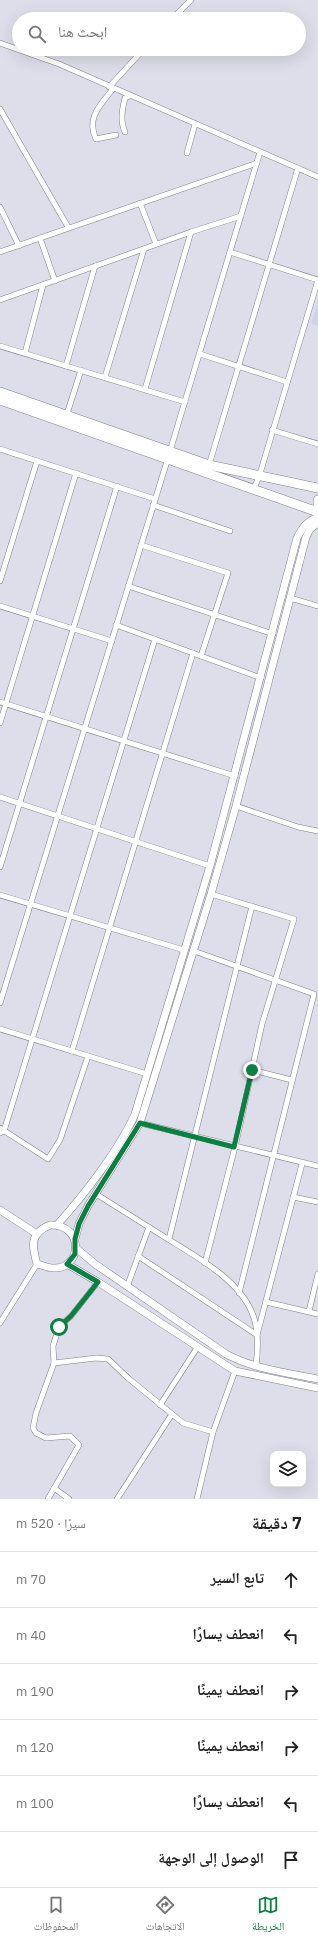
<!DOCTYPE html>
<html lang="ar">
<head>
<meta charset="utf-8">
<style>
	body { margin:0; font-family:"IBM Plex Sans","Noto Naskh Arabic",sans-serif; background:#f2f2f2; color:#222; direction:rtl }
	.controls { position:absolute; right:12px; bottom:12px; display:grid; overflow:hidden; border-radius:8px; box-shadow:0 4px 16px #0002 }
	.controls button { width:36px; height:36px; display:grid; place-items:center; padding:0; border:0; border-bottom:1px solid #e0e0e0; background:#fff; color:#222; font:20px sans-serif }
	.stop { position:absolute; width:12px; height:12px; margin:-9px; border:3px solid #0b8043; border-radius:50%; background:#fff }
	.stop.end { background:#0b8043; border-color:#fff; box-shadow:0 1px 4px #0008 }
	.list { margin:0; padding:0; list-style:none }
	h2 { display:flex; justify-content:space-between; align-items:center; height:52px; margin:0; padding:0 16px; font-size:17px }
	h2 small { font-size:13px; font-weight:400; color:#767676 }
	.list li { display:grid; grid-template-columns:26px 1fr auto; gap:12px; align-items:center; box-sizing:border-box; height:56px; padding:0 16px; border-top:1px solid #e0e0e0 }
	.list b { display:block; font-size:15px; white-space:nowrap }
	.list em { font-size:13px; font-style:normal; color:#767676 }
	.icon { flex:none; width:22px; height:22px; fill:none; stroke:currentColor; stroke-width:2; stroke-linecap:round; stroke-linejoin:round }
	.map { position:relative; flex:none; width:318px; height:1499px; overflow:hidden; direction:ltr }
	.search { position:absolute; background:#fff; box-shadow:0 4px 16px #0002; left:12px; right:12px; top:12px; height:44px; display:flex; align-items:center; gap:10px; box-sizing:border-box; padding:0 14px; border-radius:22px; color:#767676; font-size:15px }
	.sheet { height:388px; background:#fff }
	nav { display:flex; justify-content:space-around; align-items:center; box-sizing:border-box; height:56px; border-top:1px solid #e0e0e0; background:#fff; font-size:11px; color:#767676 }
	nav a { display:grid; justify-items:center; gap:2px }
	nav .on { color:#0b8043 }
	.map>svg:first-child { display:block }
	.built { fill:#d1d2e4 }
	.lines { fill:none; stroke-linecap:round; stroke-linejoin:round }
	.street-casing { stroke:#7f7f89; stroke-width:6 }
	.secondary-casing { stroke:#7f7f89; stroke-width:8 }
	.highway-casing { stroke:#7f7f89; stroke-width:10 }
	.street { stroke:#fff; stroke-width:5 }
	.secondary { stroke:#fff; stroke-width:7 }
	.highway { stroke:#fff; stroke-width:9 }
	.route { stroke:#0b8043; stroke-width:5 }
</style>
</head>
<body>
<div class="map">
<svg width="318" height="1499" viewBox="0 0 318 1499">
	<rect width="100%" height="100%" fill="#dddee9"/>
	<!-- built -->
	<path class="built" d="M 318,301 L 318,326 L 311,324 Z"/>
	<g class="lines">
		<!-- street casing -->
		<g class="street-casing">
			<g id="street">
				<path d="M 172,19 L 191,0"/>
				<path d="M 0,43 L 59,64 L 318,177"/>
				<path d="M 109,87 L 144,49"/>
				<path d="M 113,89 C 100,105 86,118 96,139 L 116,135"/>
				<path d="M 0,109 L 68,227"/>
				<path d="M 125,132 C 120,121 122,110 125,98 L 130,96"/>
				<path d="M 187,153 L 195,124"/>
				<path d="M 140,203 L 156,244"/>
				<path d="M 0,207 L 19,246"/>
				<path d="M 40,238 L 55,281"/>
				<path d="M 0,252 L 257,163"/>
				<path d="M 230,252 L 318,280"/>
				<path d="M 0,300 L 191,232 L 241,216"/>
				<path d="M 0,346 L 185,402"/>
				<path d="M 25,353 L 43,285"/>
				<path d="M 200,354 L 287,382"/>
				<path d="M 66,366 L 95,266"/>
				<path d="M 105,377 L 144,249"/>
				<path d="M 145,389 L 191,232"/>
				<path d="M 66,417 L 81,370"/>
				<path d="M 272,430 L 318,444"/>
				<path d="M 0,449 L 155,499"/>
				<path d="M 170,451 L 260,152"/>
				<path d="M 209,465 L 298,168"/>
				<path d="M 254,488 L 259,477 L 318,280"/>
				<path d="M 153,505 L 230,531"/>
				<path d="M 141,545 L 228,573 L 201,656"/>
				<path d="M 0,581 L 37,461"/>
				<path d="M 128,586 L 273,634"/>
				<path d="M 290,598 L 318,606"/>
				<path d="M 0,606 L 112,641"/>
				<path d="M 116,625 L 261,678"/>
				<path d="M 0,702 L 235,776"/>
				<path d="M 0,723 L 76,473"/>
				<path d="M 0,797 L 210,866"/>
				<path d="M 236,806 L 298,827 L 318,831"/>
				<path d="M 0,867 L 117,486"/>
				<path d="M 0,895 L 184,950"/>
				<path d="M 194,951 L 314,994 L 239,1293"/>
				<path d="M 0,1003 L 168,458"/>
				<path d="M 0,1029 L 147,1074"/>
				<path d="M 72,1051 L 193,653"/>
				<path d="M 252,1070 L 292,1080"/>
				<path d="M 140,1123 L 318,1166"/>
				<path d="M 0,1128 L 48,1159 L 60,1140 L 88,1056"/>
				<path d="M 0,1133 L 4,1131 L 155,639"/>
				<path d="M 96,1194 C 118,1208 141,1222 163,1236 C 195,1256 242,1280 254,1318 C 259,1334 258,1350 256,1366"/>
				<path d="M 293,1197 L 318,1202"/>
				<path d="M 169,1239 L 252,906"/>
				<path d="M 138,1256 L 257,1335 L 302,1164"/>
				<path d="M 205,1263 L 235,1147 L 262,1024 L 294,919 L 211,894"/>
				<path d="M 127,1287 L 149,1227"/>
				<path d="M 266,1302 L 318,1314"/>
				<path d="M 309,1311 L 318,1274"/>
				<path d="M 0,1323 L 37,1264"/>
				<path d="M 54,1363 L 96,1358 L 108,1359 L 128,1378 L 183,1423 L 213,1432"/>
				<path d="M 160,1405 L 197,1348"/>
				<path d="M 54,1488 L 69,1499"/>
				<path d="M 48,1499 L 79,1445 L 70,1436 L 46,1438 L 36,1433 L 33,1428 L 36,1413 L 54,1363 L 53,1346 L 59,1327 L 71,1316 L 98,1282"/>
				<path d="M 117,1499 L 172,1414"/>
				<path d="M 197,1499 L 213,1432 L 235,1371"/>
			</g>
		</g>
		<!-- secondary casing -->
		<g class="secondary-casing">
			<g id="secondary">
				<path d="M 0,1210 L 37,1234"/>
				<path d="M 50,1225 C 85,1224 82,1270 53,1268 C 48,1268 42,1265 37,1264 C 32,1246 29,1234 50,1225 Z"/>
				<path d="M 57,1225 C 84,1195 119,1150 135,1114 L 210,866 L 297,538 C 302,528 307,521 318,517"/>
				<path d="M 75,1239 L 79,1224 L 88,1206 L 140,1123 L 211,894 L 236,806 L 306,537 L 310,529 L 318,523"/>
				<path d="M 76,1248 L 95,1264 L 226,1354 C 254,1369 287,1373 318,1379"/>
				<path d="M 67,1264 L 98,1282 L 235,1371 L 318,1388"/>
			</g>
		</g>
		<!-- highway casing -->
		<g class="highway-casing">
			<g id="highway">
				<path d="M 0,392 L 209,465 L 318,488"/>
				<path d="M 0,400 L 318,512"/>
				<path d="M 318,500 L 318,509"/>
			</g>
		</g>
		<!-- street -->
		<use href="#street" class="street"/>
		<!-- secondary -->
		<use href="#secondary" class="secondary"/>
		<!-- highway -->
		<use href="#highway" class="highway"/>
	</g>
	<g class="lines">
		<!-- route -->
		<path class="route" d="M 59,1327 L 71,1316 L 98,1282 L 67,1264 L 75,1254 L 75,1239 L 79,1224 L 88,1206 L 140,1123 L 234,1147 L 252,1070"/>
	</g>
</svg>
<div class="controls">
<button><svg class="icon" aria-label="layers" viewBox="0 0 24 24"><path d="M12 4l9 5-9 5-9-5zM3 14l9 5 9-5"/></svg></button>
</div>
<div class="stop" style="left:59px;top:1327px"></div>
<div class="stop end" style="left:252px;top:1070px"></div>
<div class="search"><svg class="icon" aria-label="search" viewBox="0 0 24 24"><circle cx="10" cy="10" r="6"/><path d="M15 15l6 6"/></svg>ابحث هنا</div>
</div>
<section class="sheet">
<h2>7 دقيقة<small>سيرًا · 520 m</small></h2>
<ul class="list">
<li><svg class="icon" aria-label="ahead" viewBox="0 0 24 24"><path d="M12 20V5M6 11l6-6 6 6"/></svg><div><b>تابع السير</b></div><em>70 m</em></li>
<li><svg class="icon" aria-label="left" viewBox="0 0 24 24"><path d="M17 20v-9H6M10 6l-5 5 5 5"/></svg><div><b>انعطف يسارًا</b></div><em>40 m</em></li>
<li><svg class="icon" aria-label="right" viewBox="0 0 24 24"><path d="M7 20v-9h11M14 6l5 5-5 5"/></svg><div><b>انعطف يمينًا</b></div><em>190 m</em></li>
<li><svg class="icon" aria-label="right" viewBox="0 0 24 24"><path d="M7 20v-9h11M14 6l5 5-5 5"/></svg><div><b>انعطف يمينًا</b></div><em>120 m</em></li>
<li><svg class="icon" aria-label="left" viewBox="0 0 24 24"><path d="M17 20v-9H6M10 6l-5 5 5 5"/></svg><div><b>انعطف يسارًا</b></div><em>100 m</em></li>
<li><svg class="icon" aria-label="arrive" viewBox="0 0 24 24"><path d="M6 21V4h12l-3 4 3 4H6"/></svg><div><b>الوصول إلى الوجهة</b></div></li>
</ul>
</section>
<nav>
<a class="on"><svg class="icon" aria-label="map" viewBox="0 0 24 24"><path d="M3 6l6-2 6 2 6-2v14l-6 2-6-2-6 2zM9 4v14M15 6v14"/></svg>الخريطة</a>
<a><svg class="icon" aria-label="directions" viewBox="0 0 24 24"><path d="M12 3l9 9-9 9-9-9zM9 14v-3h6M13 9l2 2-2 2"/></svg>الاتجاهات</a>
<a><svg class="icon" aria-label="saved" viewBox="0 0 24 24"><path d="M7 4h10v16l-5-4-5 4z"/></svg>المحفوظات</a>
</nav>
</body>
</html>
